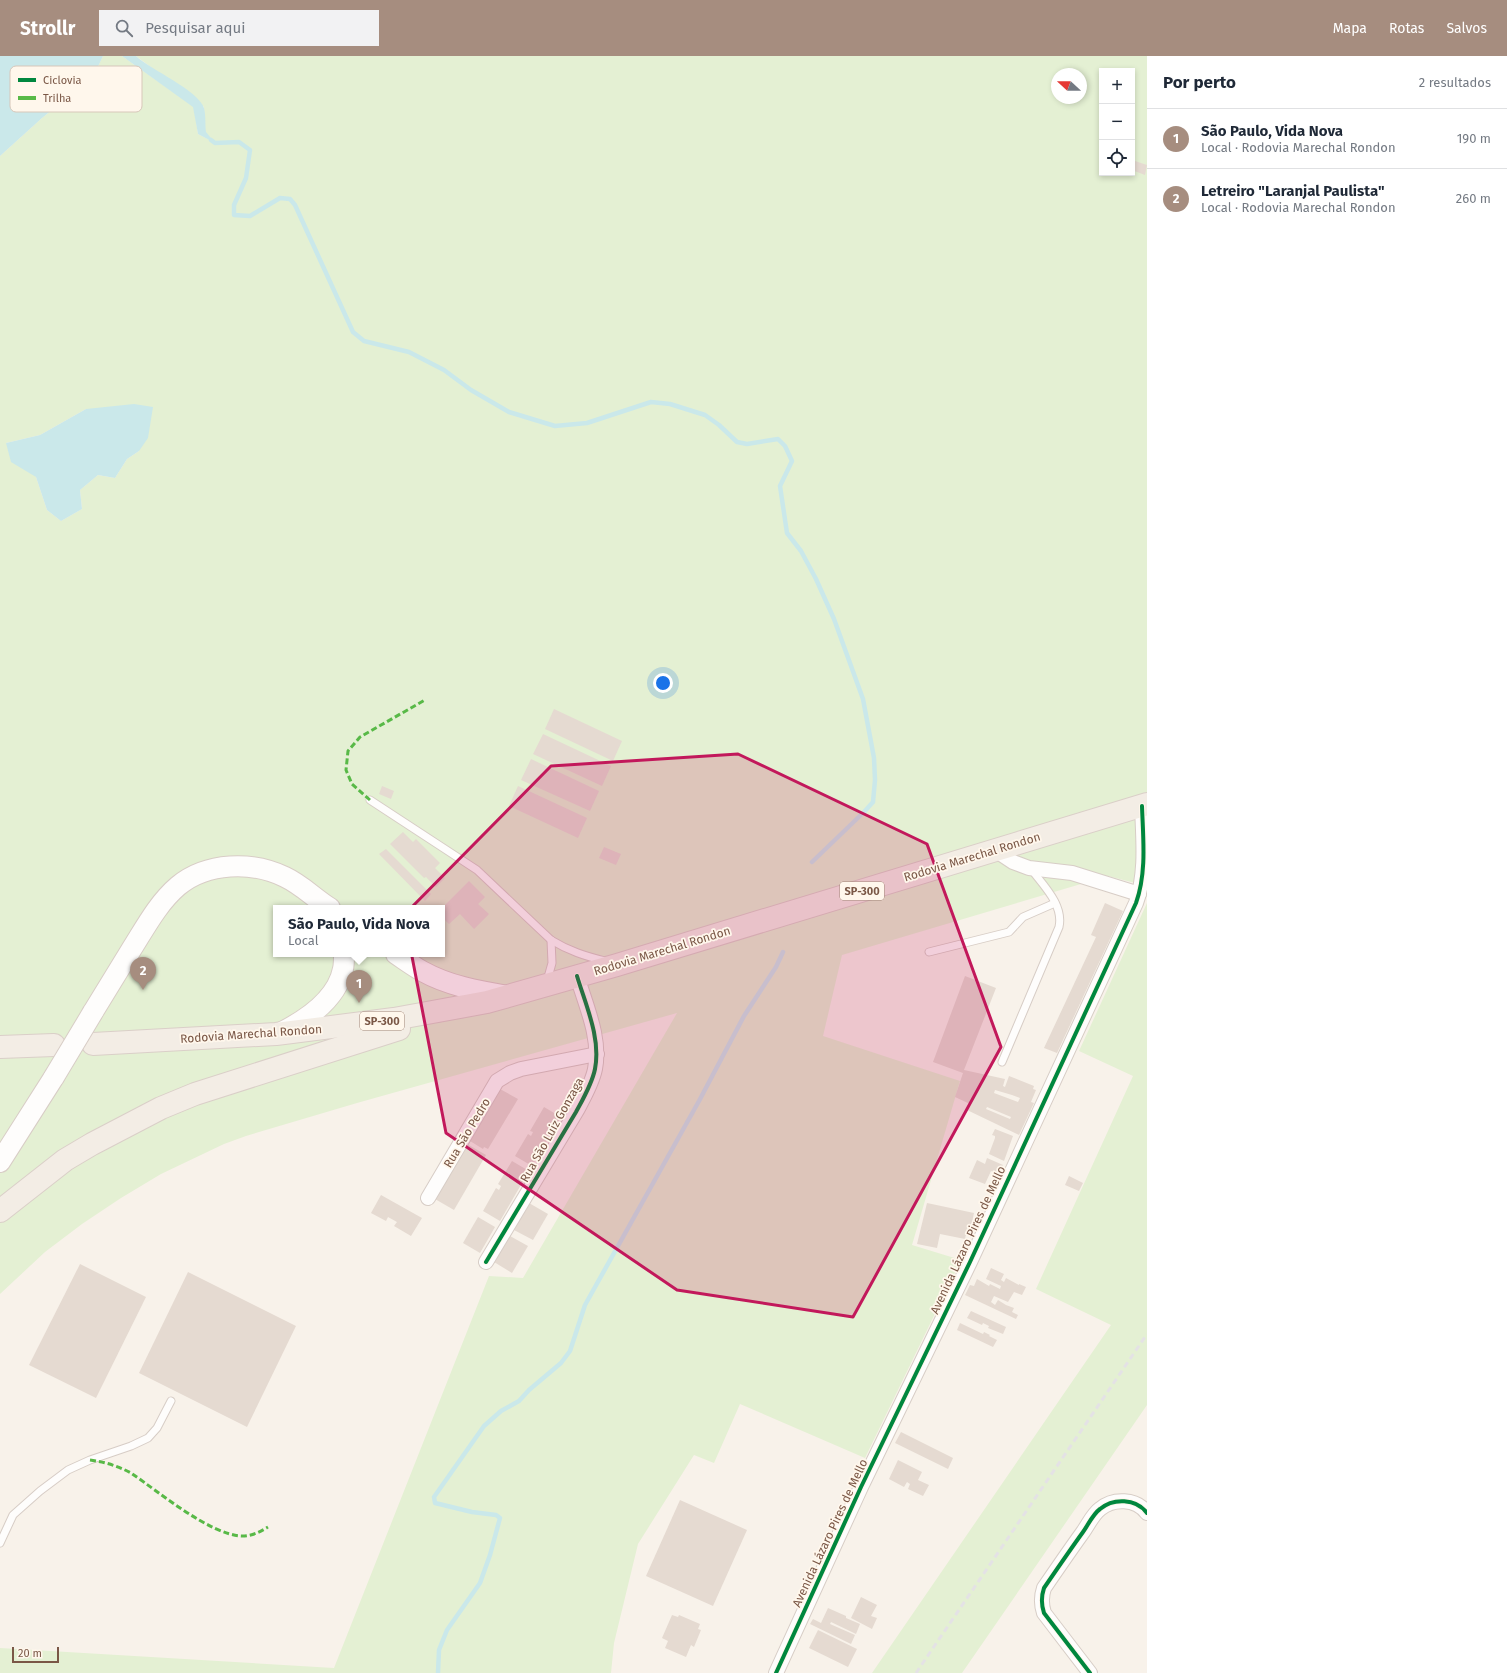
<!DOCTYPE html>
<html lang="pt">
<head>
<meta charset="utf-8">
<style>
	body { margin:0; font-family:"Fira Sans",sans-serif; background:#f2f2f3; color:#1f2937 }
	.controls { position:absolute; right:12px; top:12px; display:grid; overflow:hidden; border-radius:0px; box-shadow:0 2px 6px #0003 }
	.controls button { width:36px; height:36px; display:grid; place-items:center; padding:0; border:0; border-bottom:1px solid #e0e1e3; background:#fff; color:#1f2937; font:20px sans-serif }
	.compass { position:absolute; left:1051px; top:12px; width:36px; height:36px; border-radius:50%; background:#fff; box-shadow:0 2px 6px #0003; rotate:291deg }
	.scale { position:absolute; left:12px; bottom:10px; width:47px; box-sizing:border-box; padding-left:4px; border:2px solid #7a5746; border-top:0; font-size:11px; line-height:14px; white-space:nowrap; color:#7a5746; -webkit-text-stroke:3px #fff7ec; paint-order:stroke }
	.you { position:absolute; left:663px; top:627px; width:14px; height:14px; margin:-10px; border:3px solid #fff; border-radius:50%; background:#1a73e8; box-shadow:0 0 0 6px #1a73e833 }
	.badge { display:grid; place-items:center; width:26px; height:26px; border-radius:50%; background:#a68d7f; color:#fff; font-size:13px; font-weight:700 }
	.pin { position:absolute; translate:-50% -33px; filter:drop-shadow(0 1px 2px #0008) }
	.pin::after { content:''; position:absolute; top:21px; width:14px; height:12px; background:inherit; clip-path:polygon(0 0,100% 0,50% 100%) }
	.popup { position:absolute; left:273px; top:849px; width:172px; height:52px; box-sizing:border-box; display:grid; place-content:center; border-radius:0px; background:#fff; filter:drop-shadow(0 1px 3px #0005); font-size:13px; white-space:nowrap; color:#747a83 }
	.popup b { font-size:15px; color:#1f2937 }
	.popup::after { content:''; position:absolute; left:50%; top:100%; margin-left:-8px; border:8px solid transparent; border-top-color:#fff }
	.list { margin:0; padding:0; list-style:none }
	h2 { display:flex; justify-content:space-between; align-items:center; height:52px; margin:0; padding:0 16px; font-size:17px }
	h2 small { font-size:13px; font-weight:400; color:#747a83 }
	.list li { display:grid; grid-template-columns:26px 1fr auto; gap:12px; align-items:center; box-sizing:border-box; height:60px; padding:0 16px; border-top:1px solid #e0e1e3 }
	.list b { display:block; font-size:15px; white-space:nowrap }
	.list p { margin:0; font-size:13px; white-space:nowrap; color:#747a83 }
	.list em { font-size:13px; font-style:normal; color:#747a83 }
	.icon { flex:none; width:22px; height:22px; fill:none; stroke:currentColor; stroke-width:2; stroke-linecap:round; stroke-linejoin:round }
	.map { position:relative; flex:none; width:1147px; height:1617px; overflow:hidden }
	header { display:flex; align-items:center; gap:24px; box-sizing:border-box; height:56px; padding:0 20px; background:#a68d7f; color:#fff }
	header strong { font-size:19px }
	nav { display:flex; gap:22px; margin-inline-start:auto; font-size:14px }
	.search { width:280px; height:36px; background:#f2f2f3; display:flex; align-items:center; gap:10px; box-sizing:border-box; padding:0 14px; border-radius:0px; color:#747a83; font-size:15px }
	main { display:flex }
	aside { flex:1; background:#fff }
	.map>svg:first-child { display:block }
	.green { fill:#e4f0d3; fill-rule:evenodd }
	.water { fill:#cae8ea }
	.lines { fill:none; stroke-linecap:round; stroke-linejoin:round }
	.stream { stroke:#cae8ea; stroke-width:4.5 }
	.building { fill:#e5dad1; fill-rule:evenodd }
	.lane-casing { stroke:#d7cdc6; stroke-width:9 }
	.street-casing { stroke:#d7cdc6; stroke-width:16 }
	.secondary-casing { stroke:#d8cdc6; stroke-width:22 }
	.primary-casing { stroke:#dacfc8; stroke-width:24 }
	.lane { stroke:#fefdfc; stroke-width:7 }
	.street { stroke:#fefdfc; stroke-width:14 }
	.secondary { stroke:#fefdfc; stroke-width:20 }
	.primary { stroke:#f3ede5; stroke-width:22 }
	.rail { stroke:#e4e2e5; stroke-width:3; stroke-dasharray:6 4; stroke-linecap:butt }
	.secondary-bridge-casing { stroke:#d8cdc6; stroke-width:22; stroke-linecap:butt }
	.secondary-bridge { stroke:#fefdfc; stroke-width:20 }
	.quiet { stroke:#58b947; stroke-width:3; stroke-dasharray:6 3; stroke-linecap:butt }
	.cycleway-casing { stroke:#fff7ec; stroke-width:6 }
	.cycleway { stroke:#00873e; stroke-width:4 }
	.marked { fill:#c2185b; fill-opacity:0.2; stroke:#c2185b; stroke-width:3; stroke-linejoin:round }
	.labels { text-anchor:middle; stroke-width:3.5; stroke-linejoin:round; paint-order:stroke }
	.shield { fill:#fff7ec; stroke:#a28778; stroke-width:1 }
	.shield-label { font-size:11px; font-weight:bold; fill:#7a5746 }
	.street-label { font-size:12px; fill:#7a5746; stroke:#fff7ec }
	.key { fill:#fff7ec; stroke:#d7c7ba; stroke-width:1 }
	.key-label { font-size:11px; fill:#7a5746 }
</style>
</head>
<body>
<header>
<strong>Strollr</strong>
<div class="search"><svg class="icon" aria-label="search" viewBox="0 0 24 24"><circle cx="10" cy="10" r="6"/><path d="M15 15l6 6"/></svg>Pesquisar aqui</div>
<nav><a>Mapa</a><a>Rotas</a><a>Salvos</a></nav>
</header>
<main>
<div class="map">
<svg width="1147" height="1617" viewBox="0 0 1147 1617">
	<rect width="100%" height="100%" fill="#f8f2ea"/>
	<!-- green -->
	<g class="green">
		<path d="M 103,0 L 122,0 L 194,51 L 198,78 L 214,86 L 205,76 L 204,51 L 136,0 L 1147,0 L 1147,809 L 1135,827 L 1108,820 L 842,899 L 823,980 L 960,1025 L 912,1189 L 961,1204 L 865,1402 L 740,1348 L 714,1407 L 694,1399 L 638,1488 L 614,1587 L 611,1617 L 0,1617 L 0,1592 L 334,1612 L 489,1220 L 523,1222 L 677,957 L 357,1047 L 246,1080 L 224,1088 L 161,1118 L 121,1142 L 82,1168 L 45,1196 L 0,1238 L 0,100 L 42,62 L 93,21 ZM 1102,15 L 1132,15 L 1132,117 L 1102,117 ZM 1057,18 L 1081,18 L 1081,42 L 1057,42 ZM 86,353 L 139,395 L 127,403 L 115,422 L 98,419 L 80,434 L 82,453 L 61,465 L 47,454 L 36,421 L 6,387 L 40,379 ZM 276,852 L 442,852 L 442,898 L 276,898 Z"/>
		<path d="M 1147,847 L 1147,1349 L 962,1617 L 872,1617 L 1111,1269 L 1036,1233 L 1133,1020 L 1079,995 Z"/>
	</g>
	<!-- water -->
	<g class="water">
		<path d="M 0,0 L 103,0 L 93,21 L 42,62 L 0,100 Z"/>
		<path d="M 122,0 L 136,0 C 151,14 198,34 204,52 C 206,59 205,69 206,76 L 215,87 L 198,78 L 193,51 Z"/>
		<path d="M 134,348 L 153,351 L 148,382 L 139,395 L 127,403 L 115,422 L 98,419 L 80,434 L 82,453 L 61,465 L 47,454 L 36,421 L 11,406 L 6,387 L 40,379 L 86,353 Z"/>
	</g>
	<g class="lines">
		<!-- stream -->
		<g class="stream">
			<path d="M 211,84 L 215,87 L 239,86 L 250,94 L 246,122 L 234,149 L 234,159 L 250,160 L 280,142 L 290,143 L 295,149 L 353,276 L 364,285 L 409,296 L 444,314 L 471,334 L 509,356 L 555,370 L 587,367 L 651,346 L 670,348 L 705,359 L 719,369 L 737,386 L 747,388 L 778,383 L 785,390 L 792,405 L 780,430 L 787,477 L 801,495 L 816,523 L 834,563 L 863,643 L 874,702 L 875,724 L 873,746 L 864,756 L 812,806"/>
			<path d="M 438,1617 L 439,1594 L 447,1574 L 480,1527 L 490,1499 L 500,1462 L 496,1459 L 472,1456 L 435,1447 L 434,1441 L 484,1370 L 501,1355 L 519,1345 L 529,1334 L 561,1307 L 570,1295 L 585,1249 L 699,1045 L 744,960 L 776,911 L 783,896"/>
		</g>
	</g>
	<!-- building -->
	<g class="building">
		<path d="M 1132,104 L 1147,109 L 1145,119 L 1132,114 Z"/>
		<path d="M 554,653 L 622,685 L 613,705 L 545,673 Z"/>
		<path d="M 543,678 L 611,710 L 602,730 L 533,698 Z"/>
		<path d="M 531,703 L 599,735 L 590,755 L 521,724 Z"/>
		<path d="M 382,730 L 394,735 L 391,743 L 379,738 Z"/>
		<path d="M 518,730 L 587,762 L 578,782 L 509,750 Z"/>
		<path d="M 403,776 L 413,786 L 416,783 L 440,807 L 435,812 L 445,822 L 436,831 L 426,821 L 424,822 L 390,788 Z"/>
		<path d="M 604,791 L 621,798 L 616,809 L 599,802 Z"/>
		<path d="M 386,793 L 431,838 L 425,845 L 379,798 Z"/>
		<path d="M 469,825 L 485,841 L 478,848 L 489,858 L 474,873 L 460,858 L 449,868 L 442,861 L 442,852 Z"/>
		<path d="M 1105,847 L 1123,855 L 1057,997 L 1044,992 L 1096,881 L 1091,879 Z"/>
		<path d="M 965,920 L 996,932 L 964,1014 L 1005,1023 L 1003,1030 L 1005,1031 L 1009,1020 L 1034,1030 L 1033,1033 L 1036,1034 L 1031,1046 L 1034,1047 L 1019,1079 L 967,1054 L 970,1048 L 955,1041 L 963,1017 L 933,1006 ZM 995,1034 L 1012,1039 L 1020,1042 L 1018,1046 L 994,1037 ZM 987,1051 L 1011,1061 L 1010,1063 L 986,1053 Z"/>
		<path d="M 500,1033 L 518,1043 L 488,1093 L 484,1091 L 483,1093 L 470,1085 Z"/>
		<path d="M 544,1051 L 561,1061 L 532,1110 L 515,1100 L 528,1078 L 531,1080 L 533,1076 L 530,1075 Z"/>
		<path d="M 995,1073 L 1013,1080 L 1004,1105 L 989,1098 L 995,1082 L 995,1080 L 992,1079 Z"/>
		<path d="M 467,1088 L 486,1099 L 454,1154 L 435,1143 Z"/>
		<path d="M 987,1102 L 1003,1109 L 999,1119 L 991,1115 L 985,1128 L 969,1122 L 977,1104 L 985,1108 Z"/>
		<path d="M 512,1105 L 529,1115 L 500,1165 L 483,1155 L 496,1132 L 499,1134 L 501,1130 L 498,1128 Z"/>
		<path d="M 1069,1120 L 1083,1127 L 1079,1135 L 1065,1129 Z"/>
		<path d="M 381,1139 L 422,1162 L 411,1180 L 394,1170 L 397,1166 L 388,1161 L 386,1165 L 371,1157 Z"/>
		<path d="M 529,1147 L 548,1158 L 533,1184 L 514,1174 Z"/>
		<path d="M 927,1147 L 974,1157 L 971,1171 L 968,1170 L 965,1183 L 940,1178 L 937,1192 L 917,1188 Z"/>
		<path d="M 478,1161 L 495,1171 L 480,1197 L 463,1187 Z"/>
		<path d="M 510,1180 L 528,1190 L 512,1217 L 494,1206 Z"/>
		<path d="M 80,1208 L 146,1241 L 96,1342 L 29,1309 Z"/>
		<path d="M 991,1212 L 1004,1218 L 1001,1224 L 1004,1226 L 1006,1222 L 1019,1229 L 1019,1228 L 1026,1231 L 1022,1239 L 1014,1236 L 1008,1246 L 994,1240 L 991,1246 L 995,1249 L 998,1244 L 1006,1249 L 1014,1252 L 1012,1256 L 1018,1259 L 1016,1263 L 965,1239 L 970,1229 L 974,1230 L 977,1223 L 989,1230 L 990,1228 L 1000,1233 L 1001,1230 L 986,1223 Z"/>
		<path d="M 188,1216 L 296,1270 L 247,1371 L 139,1317 Z"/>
		<path d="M 971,1255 L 1006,1271 L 1003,1278 L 988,1272 L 989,1270 L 983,1267 L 982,1269 L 967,1262 Z"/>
		<path d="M 960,1267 L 983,1278 L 984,1276 L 990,1279 L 989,1280 L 997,1284 L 993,1291 L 957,1274 Z"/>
		<path d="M 901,1376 L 953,1402 L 948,1413 L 895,1387 Z"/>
		<path d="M 898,1404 L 922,1416 L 918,1424 L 929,1429 L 923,1440 L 908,1433 L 910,1428 L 907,1426 L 904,1431 L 889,1423 Z"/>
		<path d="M 680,1444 L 747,1474 L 713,1550 L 646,1520 Z"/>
		<path d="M 861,1541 L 877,1549 L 871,1560 L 877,1562 L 872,1573 L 851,1562 Z"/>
		<path d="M 828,1552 L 846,1560 L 846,1562 L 860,1568 L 856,1578 L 831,1566 L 830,1568 L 855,1579 L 851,1588 L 810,1568 L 813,1563 L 821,1567 Z"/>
		<path d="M 672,1559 L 678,1561 L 679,1559 L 700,1568 L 698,1573 L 701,1574 L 694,1591 L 691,1589 L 686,1601 L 665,1592 L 668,1585 L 662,1582 Z"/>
		<path d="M 818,1574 L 857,1593 L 848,1611 L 809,1592 Z"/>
	</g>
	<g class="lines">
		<!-- lane casing -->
		<g class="lane-casing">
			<g id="lane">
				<path d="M 370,744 L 477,814 L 551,884 C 569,895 585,900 605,905"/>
				<path d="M 929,896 L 1009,876 L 1023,861 L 1055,847"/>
				<path d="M 547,925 L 552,907 L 551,884"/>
				<path d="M 1002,1006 L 1059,871 C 1064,849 1043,829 1031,813"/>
				<path d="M 0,1487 L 13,1459 L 40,1435 L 68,1414 L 90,1404 L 131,1390 L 148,1382 L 157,1372 L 171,1345"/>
			</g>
		</g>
		<!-- street casing -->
		<g class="street-casing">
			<g id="street">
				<path d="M 995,794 L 1013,806 L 1029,812 L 1072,817 L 1139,838"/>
				<path d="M 428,1142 L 497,1025 L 510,1017 L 521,1013 L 597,998"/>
				<path d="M 486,1206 L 576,1056 C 583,1043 592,1028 595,1013 C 601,982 586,950 577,920"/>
				<path d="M 776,1617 L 861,1431 L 970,1206 L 1136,847 C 1147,816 1143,782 1142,750"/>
				<path d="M 1090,1617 L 1044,1557 C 1041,1548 1041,1541 1044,1532 C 1057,1513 1070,1494 1083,1476 C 1088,1469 1093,1458 1100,1453 C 1113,1442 1136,1442 1147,1457"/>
			</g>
		</g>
		<!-- secondary casing -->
		<g class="secondary-casing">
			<g id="secondary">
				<path d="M 396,898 C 405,904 413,910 422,915 C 449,930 478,935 508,940"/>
				<path d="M 93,956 C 106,935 118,915 131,894 C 145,872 158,847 178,830 C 207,806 252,805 285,821 C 302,829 314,842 330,852"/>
				<path d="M 280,977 C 306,964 337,944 343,913 C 344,909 344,903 344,898"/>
				<path d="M 0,1106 L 54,1021"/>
			</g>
		</g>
		<!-- primary casing -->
		<g class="primary-casing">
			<g id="primary">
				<path d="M 93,988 L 276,978 L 394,963 L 487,946 L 617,909 L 1147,748"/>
				<path d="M 0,991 L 54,989"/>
				<path d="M 0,1155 L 65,1104 L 92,1088 L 161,1052 L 195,1038 L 399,973"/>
			</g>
		</g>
		<!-- lane -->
		<use href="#lane" class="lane"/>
		<!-- street -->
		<use href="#street" class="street"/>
		<!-- secondary -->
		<use href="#secondary" class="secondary"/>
		<!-- primary -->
		<use href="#primary" class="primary"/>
		<!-- rail -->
		<path class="rail" d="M 916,1617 L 1147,1278"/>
		<!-- secondary-bridge casing -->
		<g class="secondary-bridge-casing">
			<path id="secondary-bridge" d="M 54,1021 L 93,956"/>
		</g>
		<!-- secondary-bridge -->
		<use href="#secondary-bridge" class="secondary-bridge"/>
		<!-- quiet -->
		<g class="quiet">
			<path d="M 370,744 L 352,728 L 346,714 L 348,695 L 360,681 L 425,644"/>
			<path d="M 90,1404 C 105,1406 118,1410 131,1417 C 159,1436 210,1479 242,1480 C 252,1480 260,1476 268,1471"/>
		</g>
		<!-- cycleway casing -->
		<g class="cycleway-casing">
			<g id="cycleway">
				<path d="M 486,1206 L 576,1056 C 583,1043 592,1028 595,1013 C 601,982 586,950 577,920"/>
				<path d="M 776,1617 L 861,1431 L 970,1206 L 1136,847 C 1147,816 1143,782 1142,750"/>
				<path d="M 1090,1617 L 1044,1557 C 1041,1548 1041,1541 1044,1532 C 1057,1513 1070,1494 1083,1476 C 1088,1469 1093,1458 1100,1453 C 1113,1442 1136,1442 1147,1457"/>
			</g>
		</g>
		<!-- cycleway -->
		<use href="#cycleway" class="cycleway"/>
	</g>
	<!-- marked area -->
	<path class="marked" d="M 738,698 L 927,788 L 1001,991 L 853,1261 L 677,1234 L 446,1077 L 404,859 L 551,710 Z"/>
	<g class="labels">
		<!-- shield labels -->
		<g class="shield">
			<rect x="840" y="826" width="44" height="18" rx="3"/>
			<rect x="360" y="956" width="44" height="18" rx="3"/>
		</g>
		<g class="shield-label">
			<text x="862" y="839">SP-300</text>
			<text x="382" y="969">SP-300</text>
		</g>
		<!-- street labels -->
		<g class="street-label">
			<text transform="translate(972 801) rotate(-17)" y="4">Rodovia Marechal Rondon</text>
			<text transform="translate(662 895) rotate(-17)" y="4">Rodovia Marechal Rondon</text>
			<text transform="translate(251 978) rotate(-4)" y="4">Rodovia Marechal Rondon</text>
			<text transform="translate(552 1074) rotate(-61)" y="4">Rua São Luiz Gonzaga</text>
			<text transform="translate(467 1077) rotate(-59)" y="4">Rua São Pedro</text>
			<text transform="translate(968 1184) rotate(-65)" y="4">Avenida Lázaro Pires de Mello</text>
			<text transform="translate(830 1477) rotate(-65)" y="4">Avenida Lázaro Pires de Mello</text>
		</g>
	</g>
	<!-- legend -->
	<rect x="10" y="10" width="132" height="46" rx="6" class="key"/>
	<rect x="18" y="22" width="18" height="4" fill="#00873e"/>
	<rect x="18" y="40" width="18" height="4" fill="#58b947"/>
	<g class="key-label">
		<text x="43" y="28">Ciclovia</text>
		<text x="43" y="46">Trilha</text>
	</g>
</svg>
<div class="controls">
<button>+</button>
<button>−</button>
<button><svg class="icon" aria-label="locate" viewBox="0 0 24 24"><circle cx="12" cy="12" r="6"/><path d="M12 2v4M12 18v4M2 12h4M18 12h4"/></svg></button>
</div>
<svg class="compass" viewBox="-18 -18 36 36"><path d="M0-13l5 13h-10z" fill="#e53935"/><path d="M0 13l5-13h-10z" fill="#747a83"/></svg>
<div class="scale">20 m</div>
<div class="you"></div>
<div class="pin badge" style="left:359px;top:947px">1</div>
<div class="popup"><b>São Paulo, Vida Nova</b>Local</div>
<div class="pin badge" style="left:143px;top:934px">2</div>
</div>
<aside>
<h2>Por perto<small>2 resultados</small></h2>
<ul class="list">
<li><span class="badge">1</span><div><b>São Paulo, Vida Nova</b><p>Local · Rodovia Marechal Rondon</p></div><em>190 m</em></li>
<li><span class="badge">2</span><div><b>Letreiro &quot;Laranjal Paulista&quot;</b><p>Local · Rodovia Marechal Rondon</p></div><em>260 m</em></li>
</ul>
</aside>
</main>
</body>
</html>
